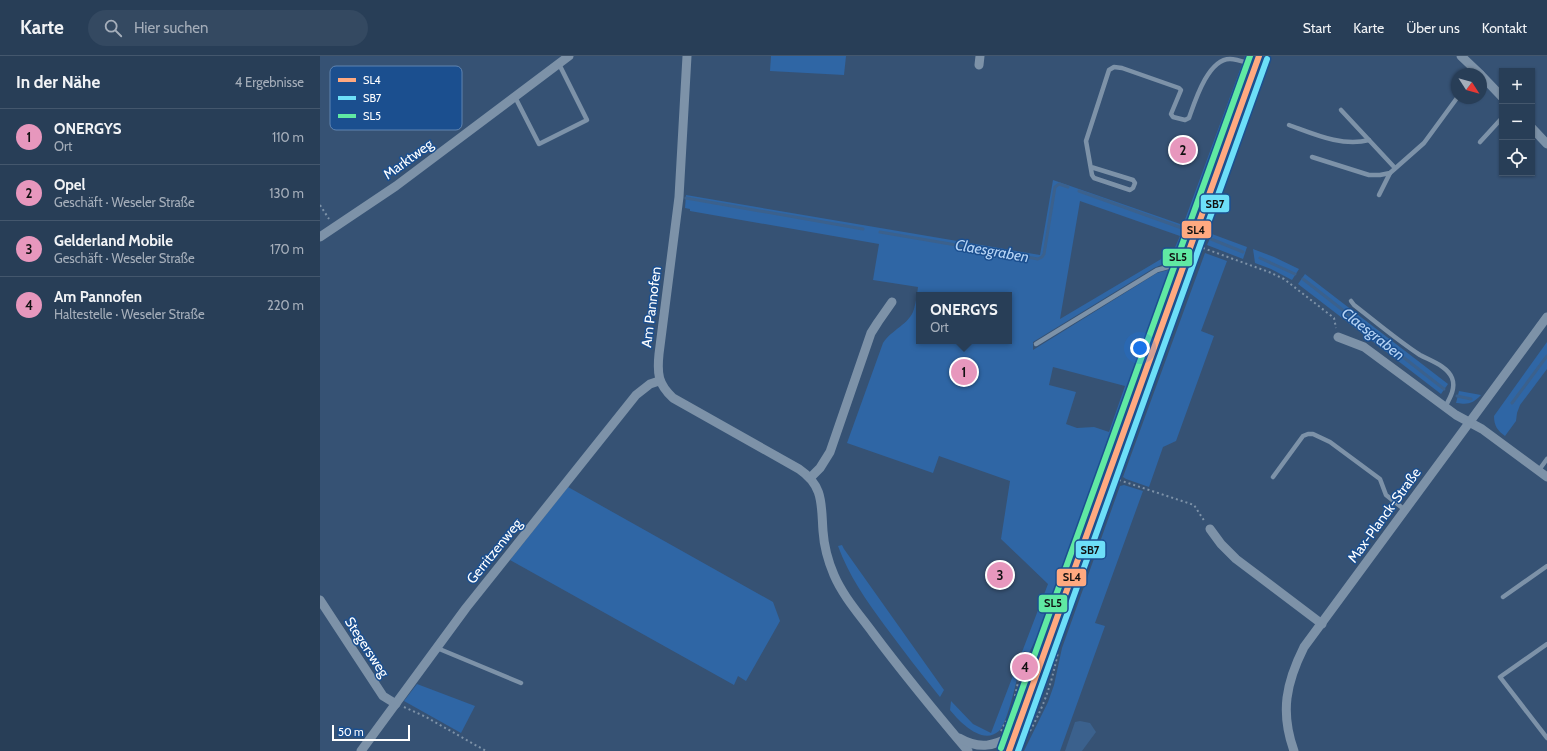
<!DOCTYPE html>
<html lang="de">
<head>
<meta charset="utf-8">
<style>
	body { margin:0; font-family:Cabin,sans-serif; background:#344961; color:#f1f3f6 }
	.controls { position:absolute; right:12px; top:12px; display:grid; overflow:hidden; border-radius:0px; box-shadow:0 1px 3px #0004 }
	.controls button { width:36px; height:36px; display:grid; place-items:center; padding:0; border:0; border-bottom:1px solid #44576d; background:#283e57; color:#f1f3f6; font:20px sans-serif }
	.compass { position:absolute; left:1131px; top:12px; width:36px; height:36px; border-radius:50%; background:#283e57; box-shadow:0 1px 3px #0004; rotate:126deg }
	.scale { position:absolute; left:12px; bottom:10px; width:78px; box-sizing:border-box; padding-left:4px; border:2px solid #fff; border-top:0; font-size:11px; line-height:14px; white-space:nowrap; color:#fff; -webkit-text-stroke:3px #1b4f8f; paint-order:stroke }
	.you { position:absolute; left:820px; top:292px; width:14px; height:14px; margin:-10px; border:3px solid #fff; border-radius:50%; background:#1a73e8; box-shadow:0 0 0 6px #1a73e833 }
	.badge { display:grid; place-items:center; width:26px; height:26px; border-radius:50%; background:#e797bd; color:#111; font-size:13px; font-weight:700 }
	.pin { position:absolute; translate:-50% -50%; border:2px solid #fff; box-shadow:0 1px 4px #0006 }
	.popup { position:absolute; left:596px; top:236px; width:96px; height:52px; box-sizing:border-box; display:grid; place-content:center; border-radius:0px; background:#283e57; filter:drop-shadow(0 1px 3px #0005); font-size:13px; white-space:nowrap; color:#a5aeba }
	.popup b { font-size:15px; color:#f1f3f6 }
	.popup::after { content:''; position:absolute; left:50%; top:100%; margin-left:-8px; border:8px solid transparent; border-top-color:#283e57 }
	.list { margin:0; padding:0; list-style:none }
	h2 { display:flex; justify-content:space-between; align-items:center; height:52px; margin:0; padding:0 16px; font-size:17px }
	h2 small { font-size:13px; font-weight:400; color:#a5aeba }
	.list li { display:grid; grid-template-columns:26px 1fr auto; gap:12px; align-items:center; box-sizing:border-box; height:56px; padding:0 16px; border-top:1px solid #44576d }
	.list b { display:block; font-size:15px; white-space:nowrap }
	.list p { margin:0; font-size:13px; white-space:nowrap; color:#a5aeba }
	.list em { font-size:13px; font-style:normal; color:#a5aeba }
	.icon { flex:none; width:22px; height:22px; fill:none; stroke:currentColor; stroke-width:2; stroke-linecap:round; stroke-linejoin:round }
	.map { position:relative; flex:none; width:1227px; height:695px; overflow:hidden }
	header { display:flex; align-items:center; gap:24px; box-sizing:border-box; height:56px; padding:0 20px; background:#283e57; border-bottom:1px solid #44576d }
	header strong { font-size:19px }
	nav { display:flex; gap:22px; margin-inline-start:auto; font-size:14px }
	.search { width:280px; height:36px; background:#344961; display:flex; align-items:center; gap:10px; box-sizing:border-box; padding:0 14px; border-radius:22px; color:#a5aeba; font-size:15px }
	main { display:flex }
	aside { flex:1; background:#283e57 }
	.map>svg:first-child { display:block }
	.green { fill:#2f66a5; fill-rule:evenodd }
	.water { fill:#3b618d }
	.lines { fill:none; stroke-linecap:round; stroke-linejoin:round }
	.stream { stroke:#3b618d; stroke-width:3 }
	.path { stroke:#7d92a8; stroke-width:2; stroke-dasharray:2 3; stroke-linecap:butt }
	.lane { stroke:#7d92a8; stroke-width:4.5 }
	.street { stroke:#7d92a8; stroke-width:9 }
	.primary { stroke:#7d8ea7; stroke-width:14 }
	.bus-1-casing { stroke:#1b4f8f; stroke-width:9 }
	.bus-2-casing { stroke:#1b4f8f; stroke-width:9 }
	.bus-3-casing { stroke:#1b4f8f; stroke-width:9 }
	.bus-1 { stroke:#ffa980; stroke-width:6 }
	.bus-2 { stroke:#6ddff8; stroke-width:6 }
	.bus-3 { stroke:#60e9a3; stroke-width:6 }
	.labels { text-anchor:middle; stroke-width:3; stroke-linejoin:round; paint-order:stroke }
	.street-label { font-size:14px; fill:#fff; stroke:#1b4f8f }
	.water-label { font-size:15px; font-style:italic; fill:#b5d3f5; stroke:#1b4f8f }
	.key { fill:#1b4f8f; stroke:#5f84b1; stroke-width:1 }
	.key-label { font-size:11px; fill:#fff }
	.line-badge { stroke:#1b4f8f; stroke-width:1.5 }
	.pale-badge-label { font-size:11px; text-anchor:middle; font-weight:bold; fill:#111 }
</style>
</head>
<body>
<header>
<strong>Karte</strong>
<div class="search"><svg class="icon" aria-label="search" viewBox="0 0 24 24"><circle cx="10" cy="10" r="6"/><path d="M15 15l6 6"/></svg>Hier suchen</div>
<nav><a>Start</a><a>Karte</a><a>Über uns</a><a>Kontakt</a></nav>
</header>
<main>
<aside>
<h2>In der Nähe<small>4 Ergebnisse</small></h2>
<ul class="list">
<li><span class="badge">1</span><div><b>ONERGYS</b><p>Ort</p></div><em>110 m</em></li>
<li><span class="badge">2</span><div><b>Opel</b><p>Geschäft · Weseler Straße</p></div><em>130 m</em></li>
<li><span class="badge">3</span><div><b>Gelderland Mobile</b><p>Geschäft · Weseler Straße</p></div><em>170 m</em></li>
<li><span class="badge">4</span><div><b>Am Pannofen</b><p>Haltestelle · Weseler Straße</p></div><em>220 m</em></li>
</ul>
</aside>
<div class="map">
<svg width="1227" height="695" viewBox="0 0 1227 695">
	<rect width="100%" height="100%" fill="#365274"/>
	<!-- green -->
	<g class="green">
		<path d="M 451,0 L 526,0 L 524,19 L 450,15 Z"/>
		<path d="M 925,0 L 931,0 L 862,197 C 854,207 844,207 834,212 L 713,286 L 713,294 L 837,217 L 848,214 L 852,218 L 853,225 L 733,548 L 709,597 L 704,595 C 699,611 689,666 679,675 C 662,690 639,665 630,654 L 631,645 L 653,668 L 671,677 L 728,528 L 681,483 L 690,425 L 619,400 L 613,417 L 527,387 L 563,287 C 571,274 590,268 594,253 C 596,246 597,238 598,231 L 553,224 L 559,188 L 370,155 L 370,153 L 365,152 L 366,139 L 720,199 L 733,124 L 863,169 ZM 760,145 L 860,180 L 853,196 L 740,263 ZM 599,239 L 689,239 L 689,285 L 599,285 ZM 733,311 L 805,330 L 789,376 L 774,371 L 757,372 L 746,368 L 756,336 L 729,329 Z"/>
		<path d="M 892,178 L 927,191 L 923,203 L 887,189 Z"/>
		<path d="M 933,193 L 954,201 L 979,213 L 972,224 L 951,213 L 935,207 Z"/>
		<path d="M 885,197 L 907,205 L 881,275 L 894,280 L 856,385 L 843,391 L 829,431 L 806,423 L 803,421 Z"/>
		<path d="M 985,218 L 1128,328 L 1121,338 L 978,228 Z"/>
		<path d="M 1227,286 L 1227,313 L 1200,349 L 1197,357 L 1196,365 L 1185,380 C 1178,375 1174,370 1174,360 Z"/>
		<path d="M 1139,335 L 1161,339 C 1153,347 1149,349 1137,347 L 1136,347 Z"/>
		<path d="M 804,429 L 823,435 L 775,567 L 785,570 L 740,695 L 704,695 L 728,646 L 734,629 L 742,592 L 800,430 Z"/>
		<path d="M 248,431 L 453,546 L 460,565 L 426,625 L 418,620 L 414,629 L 190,504 Z"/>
		<path d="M 522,489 L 524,493 L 624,634 L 620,641 C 601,618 583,594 565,570 C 546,544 529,520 518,490 Z"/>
		<path d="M 97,628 L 155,650 L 141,677 L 84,645 Z"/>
	</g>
	<!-- water -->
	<path class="water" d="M 760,665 L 770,667 L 776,676 L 762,695 L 745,695 L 755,666 Z"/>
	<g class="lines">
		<!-- stream -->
		<g class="stream">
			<path d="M 759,135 L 862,172"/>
			<path d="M 366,142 L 543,173"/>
			<path d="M 560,176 L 718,203 L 722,201 L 724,198 L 735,131 L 739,128 L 748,131"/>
			<path d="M 891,183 L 923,196"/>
			<path d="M 940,202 L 975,218"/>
			<path d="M 983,223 L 1124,333"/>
			<path d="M 1137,340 L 1151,343"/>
			<path d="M 1192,347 L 1227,300"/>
		</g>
		<!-- path -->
		<g class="path">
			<path d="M 0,149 L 9,163"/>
			<path d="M 883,192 L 949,216 L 964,223 L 1014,262 L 1016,272"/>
			<path d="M 799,424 L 874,449 L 885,466"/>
			<path d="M 695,640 L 703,604"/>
			<path d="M 84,651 L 106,661 L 166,695"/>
			<path d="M 681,675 L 686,665"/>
			<path d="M 710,675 C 725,648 732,626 738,596"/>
		</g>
		<!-- lane -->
		<g class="lane">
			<path d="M 195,41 L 219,88 L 267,64 L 239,8"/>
			<path d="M 1021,54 L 1075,112"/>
			<path d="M 969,69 C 994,78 1022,91 1049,84"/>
			<path d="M 1160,86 L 1182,62"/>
			<path d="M 992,101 L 1049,119 L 1060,119 L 1070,117 L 1104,87 L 1137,42"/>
			<path d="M 771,111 L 813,124 L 815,127 L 813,132 L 810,134 L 774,122 L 772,119 L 766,85 L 789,14 L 794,11 L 802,12 L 859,32 L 861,34 L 851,58 L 853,61 L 865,64 L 869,62 C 875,45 888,3 910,3 C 917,3 927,7 934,9"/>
			<path d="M 1059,139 L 1070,117"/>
			<path d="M 1031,245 L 1034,249 C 1056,266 1077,284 1100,299 C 1111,305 1127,310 1132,322 C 1136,332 1130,342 1125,351"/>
			<path d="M 716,288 L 837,214 L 848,211 L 862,212"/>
			<path d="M 1219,414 L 1227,403"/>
			<path d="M 953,421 L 983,380 L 988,378 L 993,378 L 1010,386 L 1060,423 L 1066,439 L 1085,454"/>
			<path d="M 1183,541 L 1227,510"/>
			<path d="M 1227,588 L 1180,621 L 1227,682"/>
			<path d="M 117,592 L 201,627"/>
		</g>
		<!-- street -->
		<g class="street">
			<path d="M 367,0 L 359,141 L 339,298 C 337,318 338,328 353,342 L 479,413 C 504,430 501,448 503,475 C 504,490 508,505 514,519 C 523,540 539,558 553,577 C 583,617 615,656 648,695"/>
			<path d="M 1141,0 L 1160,18"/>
			<path d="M 659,9 L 660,0"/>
			<path d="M 1161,19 L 1182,41"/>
			<path d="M 1212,72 L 1227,88"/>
			<path d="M 0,181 L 76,130 L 249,0"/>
			<path d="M 1018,281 L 1044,291 L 1136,359 L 1162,373 L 1227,421"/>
			<path d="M 490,422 L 500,412 L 510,396 L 551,277 L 558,266 L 572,246"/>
			<path d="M 890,473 L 901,488 L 916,503 L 1002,568"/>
			<path d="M 0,544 L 63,640 L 76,648"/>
			<path d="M 639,682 C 660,694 674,690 694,679"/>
			<path d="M 41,695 L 146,552 L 316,339 L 330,328 L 339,325"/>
			<path d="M 974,695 C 960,656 966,627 984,591 L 1227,261"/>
		</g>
		<!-- primary -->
		<path class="primary" d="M 689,695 L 939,0"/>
		<!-- bus-1 casing -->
		<g class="bus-1-casing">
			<path id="bus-1" d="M 689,695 L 939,0"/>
		</g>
		<!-- bus-2 casing -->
		<g class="bus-2-casing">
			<path id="bus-2" d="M 698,695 L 947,3"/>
		</g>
		<!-- bus-3 casing -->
		<g class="bus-3-casing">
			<path id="bus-3" d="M 681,692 L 930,0"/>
		</g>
		<!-- bus-1 -->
		<use href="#bus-1" class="bus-1"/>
		<!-- bus-2 -->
		<use href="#bus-2" class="bus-2"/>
		<!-- bus-3 -->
		<use href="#bus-3" class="bus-3"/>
	</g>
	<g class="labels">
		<!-- street labels -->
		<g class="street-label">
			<text transform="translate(88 103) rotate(-36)" y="5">Marktweg</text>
			<text transform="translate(331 251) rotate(-83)" y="5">Am Pannofen</text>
			<text transform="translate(1064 459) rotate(-54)" y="5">Max-Planck-Straße</text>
			<text transform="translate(174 495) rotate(-51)" y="5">Gerritzenweg</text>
			<text transform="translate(47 591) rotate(57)" y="5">Stegersweg</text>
		</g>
		<!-- water labels -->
		<g class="water-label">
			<text transform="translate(672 195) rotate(10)" y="5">Claesgraben</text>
			<text transform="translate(1053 278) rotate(38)" y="5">Claesgraben</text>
		</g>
	</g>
	<!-- legend -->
	<rect x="10" y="10" width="132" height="64" rx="6" class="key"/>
	<rect x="18" y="22" width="18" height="4" fill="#ffa980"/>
	<rect x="18" y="40" width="18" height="4" fill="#6ddff8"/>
	<rect x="18" y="58" width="18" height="4" fill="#60e9a3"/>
	<g class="key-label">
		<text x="43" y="28">SL4</text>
		<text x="43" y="46">SB7</text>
		<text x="43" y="64">SL5</text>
	</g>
	<g class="line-badge">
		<rect x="880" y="138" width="30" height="19" rx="4" fill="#6ddff8"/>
		<rect x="861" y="164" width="31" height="19" rx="4" fill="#ffa980"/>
		<rect x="842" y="192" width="31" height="19" rx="4" fill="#60e9a3"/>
		<rect x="755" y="484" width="31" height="19" rx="4" fill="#6ddff8"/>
		<rect x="736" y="512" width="31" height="19" rx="4" fill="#ffa980"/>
		<rect x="718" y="538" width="30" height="19" rx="4" fill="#60e9a3"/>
	</g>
	<g class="pale-badge-label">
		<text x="895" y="152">SB7</text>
		<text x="876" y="178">SL4</text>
		<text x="858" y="205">SL5</text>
		<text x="770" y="498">SB7</text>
		<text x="752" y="525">SL4</text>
		<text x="733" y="551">SL5</text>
	</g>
</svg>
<div class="controls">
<button>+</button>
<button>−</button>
<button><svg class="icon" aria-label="locate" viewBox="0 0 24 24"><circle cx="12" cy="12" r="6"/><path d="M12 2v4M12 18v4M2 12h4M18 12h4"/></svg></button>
</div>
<svg class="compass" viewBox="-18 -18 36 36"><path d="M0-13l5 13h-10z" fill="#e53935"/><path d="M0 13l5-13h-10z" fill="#a5aeba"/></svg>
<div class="scale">50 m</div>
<div class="you"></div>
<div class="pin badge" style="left:644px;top:316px">1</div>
<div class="popup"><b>ONERGYS</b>Ort</div>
<div class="pin badge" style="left:863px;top:94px">2</div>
<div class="pin badge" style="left:680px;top:519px">3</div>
<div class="pin badge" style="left:705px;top:611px">4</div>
</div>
</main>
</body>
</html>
